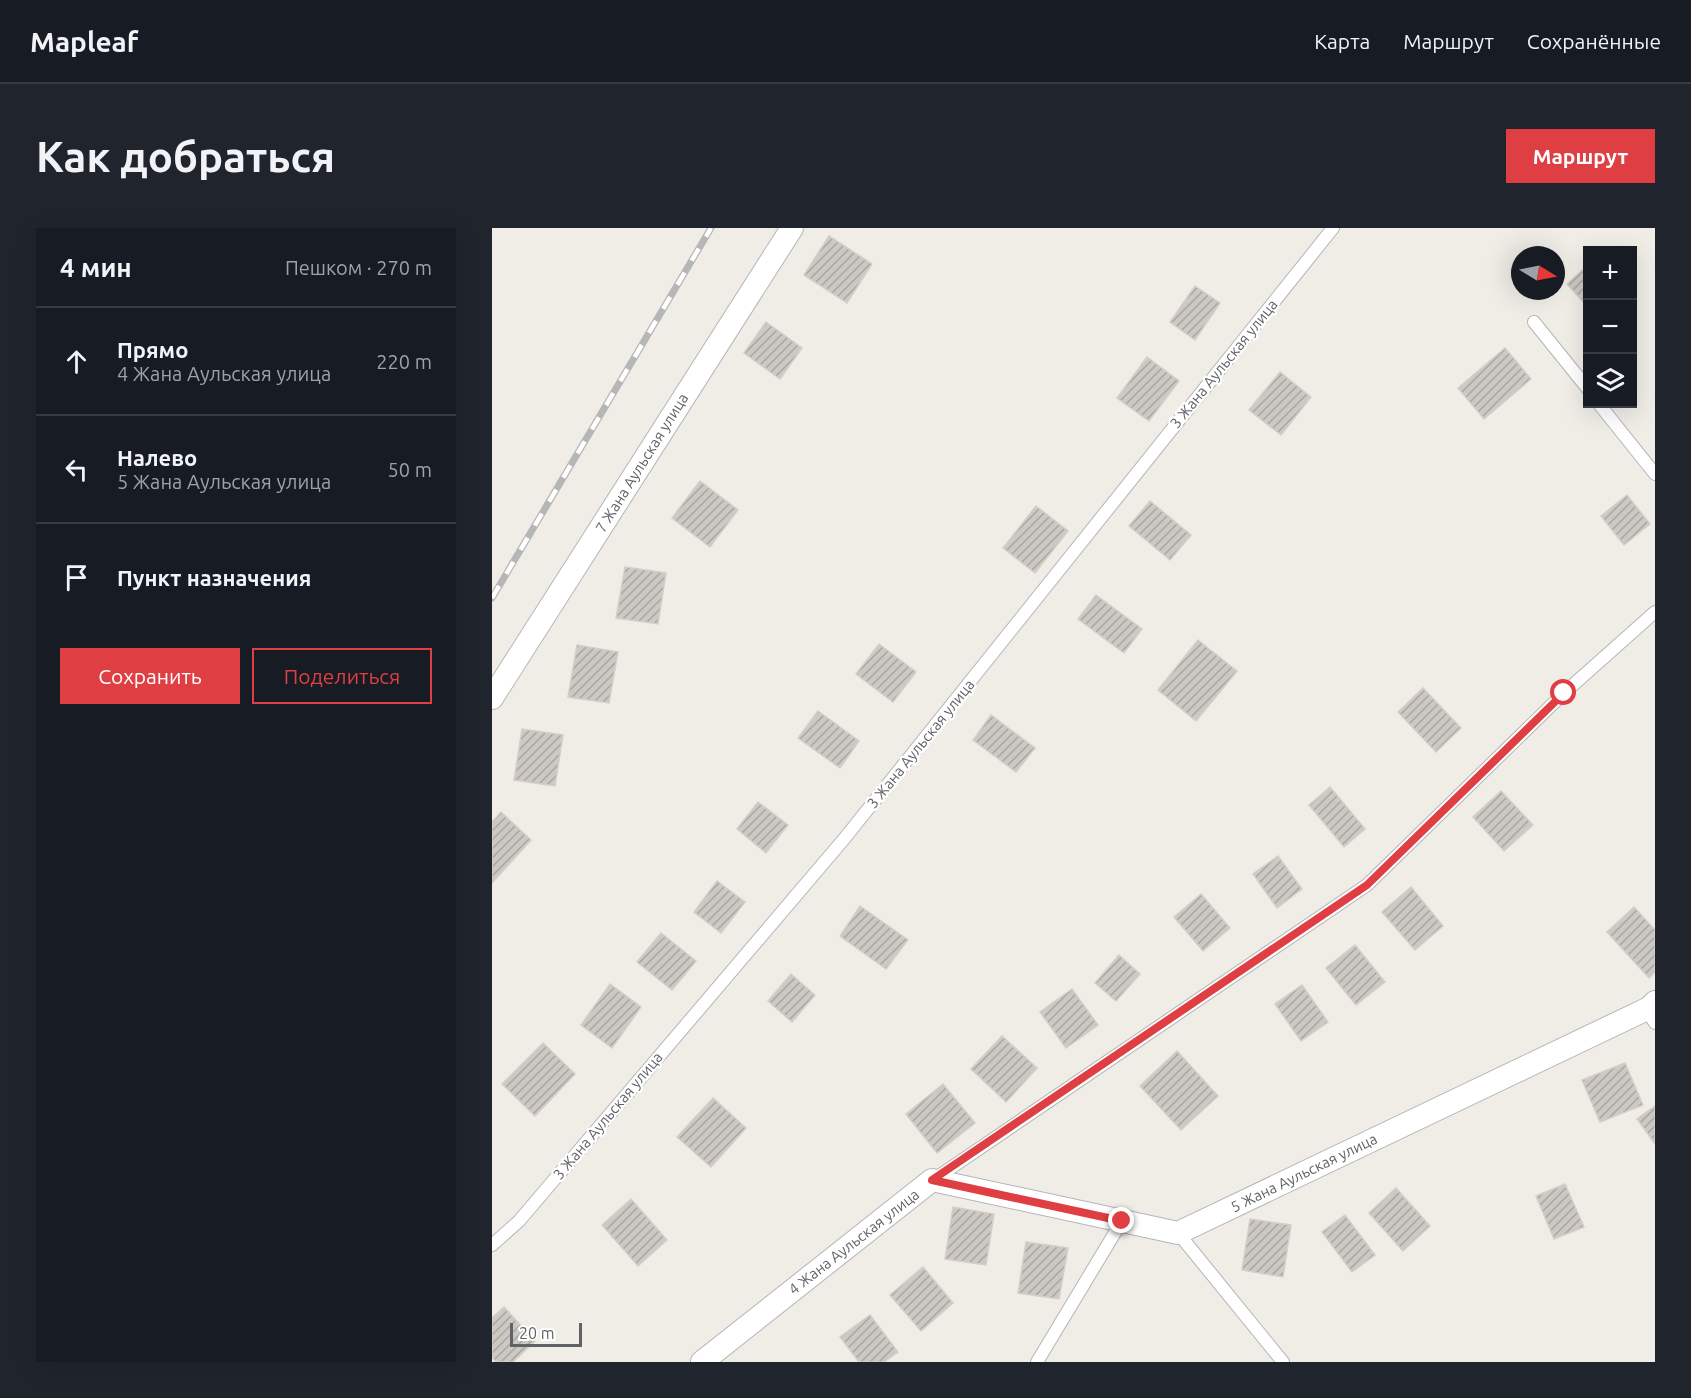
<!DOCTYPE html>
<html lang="ru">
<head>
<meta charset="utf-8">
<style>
	body { margin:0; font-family:Ubuntu,sans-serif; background:#20242c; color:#f1f3f6 }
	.controls { position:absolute; right:18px; top:18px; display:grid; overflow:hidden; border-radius:0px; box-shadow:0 6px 24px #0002 }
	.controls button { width:54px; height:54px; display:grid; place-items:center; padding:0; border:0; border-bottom:2px solid #363941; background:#171b24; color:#f1f3f6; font:30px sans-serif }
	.compass { position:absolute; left:1019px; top:18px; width:54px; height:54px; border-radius:50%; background:#171b24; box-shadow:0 6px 24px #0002; rotate:100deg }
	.scale { position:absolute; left:18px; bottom:15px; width:72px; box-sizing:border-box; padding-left:6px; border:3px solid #5f6366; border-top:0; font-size:16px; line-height:21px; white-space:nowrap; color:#5f6366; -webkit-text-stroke:4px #fff; paint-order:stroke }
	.stop { position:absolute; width:18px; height:18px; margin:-14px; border:4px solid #df3e42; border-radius:50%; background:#fff }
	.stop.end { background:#df3e42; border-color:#fff; box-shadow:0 2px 6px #0008 }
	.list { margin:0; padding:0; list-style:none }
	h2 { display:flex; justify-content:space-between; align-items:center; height:78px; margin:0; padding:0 24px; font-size:26px }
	h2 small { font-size:20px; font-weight:400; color:#9ea1a6 }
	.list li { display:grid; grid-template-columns:39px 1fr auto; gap:18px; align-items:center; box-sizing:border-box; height:108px; padding:0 24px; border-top:2px solid #363941 }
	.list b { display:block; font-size:22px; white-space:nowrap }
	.list p { margin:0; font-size:20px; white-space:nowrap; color:#9ea1a6 }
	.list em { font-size:20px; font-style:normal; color:#9ea1a6 }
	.actions { display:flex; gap:12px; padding:18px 24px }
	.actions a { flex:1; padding:14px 0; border:2px solid #df3e42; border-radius:0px; text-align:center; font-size:21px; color:#df3e42 }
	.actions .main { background:#df3e42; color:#fff }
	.icon { flex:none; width:33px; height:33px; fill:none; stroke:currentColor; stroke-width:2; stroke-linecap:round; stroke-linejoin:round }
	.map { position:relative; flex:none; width:1163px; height:1134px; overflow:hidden; border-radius:0px }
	header { display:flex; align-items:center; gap:36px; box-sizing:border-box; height:84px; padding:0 30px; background:#171b24; border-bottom:2px solid #363941 }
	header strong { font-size:28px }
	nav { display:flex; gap:33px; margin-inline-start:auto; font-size:21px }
	.intro { display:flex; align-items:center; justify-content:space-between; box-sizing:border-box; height:144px; padding:0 36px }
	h1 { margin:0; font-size:42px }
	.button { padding:15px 27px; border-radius:0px; background:#df3e42; color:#fff; font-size:21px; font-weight:700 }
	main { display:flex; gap:36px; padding:0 36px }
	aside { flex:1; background:#171b24; border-radius:0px; box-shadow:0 6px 24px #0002 }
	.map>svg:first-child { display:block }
	.building { fill:url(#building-hatch); stroke:#d4cec6; stroke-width:1.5 }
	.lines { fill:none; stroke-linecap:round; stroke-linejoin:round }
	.lane-casing { stroke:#b2b5b8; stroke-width:14 }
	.street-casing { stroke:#b2b5b8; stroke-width:24 }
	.lane { stroke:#fff; stroke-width:12 }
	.street { stroke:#fff; stroke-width:22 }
	.rail-casing { stroke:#b5b6b6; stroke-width:7 }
	.rail { stroke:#fff; stroke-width:4.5; stroke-dasharray:14; stroke-linecap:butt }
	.route { stroke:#df3e42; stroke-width:8 }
	.labels { text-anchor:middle; stroke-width:4.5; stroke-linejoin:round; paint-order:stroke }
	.street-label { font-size:15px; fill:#5f6366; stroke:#fff }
</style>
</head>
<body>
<header>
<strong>Mapleaf</strong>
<nav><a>Карта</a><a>Маршрут</a><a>Сохранённые</a></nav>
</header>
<div class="intro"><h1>Как добраться</h1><a class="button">Маршрут</a></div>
<main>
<aside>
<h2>4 мин<small>Пешком · 270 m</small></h2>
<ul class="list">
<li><svg class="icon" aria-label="ahead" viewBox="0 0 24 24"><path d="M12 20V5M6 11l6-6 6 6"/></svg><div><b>Прямо</b><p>4 Жана Аульская улица</p></div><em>220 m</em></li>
<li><svg class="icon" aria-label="left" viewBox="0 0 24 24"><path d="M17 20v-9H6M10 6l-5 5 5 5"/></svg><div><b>Налево</b><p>5 Жана Аульская улица</p></div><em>50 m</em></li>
<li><svg class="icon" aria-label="arrive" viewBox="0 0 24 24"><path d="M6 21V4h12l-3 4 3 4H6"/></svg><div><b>Пункт назначения</b></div></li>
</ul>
<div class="actions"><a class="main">Сохранить</a><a>Поделиться</a></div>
</aside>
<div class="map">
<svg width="1163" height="1134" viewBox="0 0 1163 1134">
	<defs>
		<pattern id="building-hatch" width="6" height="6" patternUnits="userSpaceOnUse" patternTransform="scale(1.5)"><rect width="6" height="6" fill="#ccc8c4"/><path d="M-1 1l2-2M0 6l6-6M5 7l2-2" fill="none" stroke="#a9a6a3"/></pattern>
	</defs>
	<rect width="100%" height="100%" fill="#f0ede7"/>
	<!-- building -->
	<g class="building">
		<path d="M 337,8 L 380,36 L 355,75 L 312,47 Z"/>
		<path d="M 1096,37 L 1096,79 L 1075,56 Z"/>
		<path d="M 703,58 L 728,75 L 703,112 L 678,94 Z"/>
		<path d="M 274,94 L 310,120 L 288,151 L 252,125 Z"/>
		<path d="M 1013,120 L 1039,151 L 992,191 L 966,160 Z"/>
		<path d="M 655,129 L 687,153 L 657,193 L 625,170 Z"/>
		<path d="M 788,144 L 819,169 L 789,207 L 757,182 Z"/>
		<path d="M 208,253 L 246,282 L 218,319 L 180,290 Z"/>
		<path d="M 1135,267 L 1158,296 L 1132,317 L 1109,288 Z"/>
		<path d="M 658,273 L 699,307 L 678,332 L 637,298 Z"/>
		<path d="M 544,278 L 576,303 L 543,345 L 511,320 Z"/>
		<path d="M 133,339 L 174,345 L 166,396 L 124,390 Z"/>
		<path d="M 604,367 L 650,401 L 632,425 L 586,391 Z"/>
		<path d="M 706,412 L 745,443 L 704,493 L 666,462 Z"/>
		<path d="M 387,416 L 424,444 L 401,474 L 364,446 Z"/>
		<path d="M 85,417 L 126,424 L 117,475 L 76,469 Z"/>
		<path d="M 931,460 L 969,500 L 944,524 L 906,484 Z"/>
		<path d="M 326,483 L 367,513 L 348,540 L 306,510 Z"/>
		<path d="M 499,487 L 543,520 L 524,544 L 481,512 Z"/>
		<path d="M 30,501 L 71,507 L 63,558 L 22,552 Z"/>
		<path d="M 838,559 L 873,601 L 852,619 L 817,577 Z"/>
		<path d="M 1009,563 L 1041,597 L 1012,623 L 981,589 Z"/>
		<path d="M 266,574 L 296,597 L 274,625 L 245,601 Z"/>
		<path d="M 9,584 L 39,612 L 0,655 L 0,594 Z"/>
		<path d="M 786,628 L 810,661 L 785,680 L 761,646 Z"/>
		<path d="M 225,653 L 253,674 L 229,705 L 202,684 Z"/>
		<path d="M 919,659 L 951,698 L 923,722 L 890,684 Z"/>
		<path d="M 709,666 L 738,700 L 711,723 L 682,689 Z"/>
		<path d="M 368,678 L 416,712 L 394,741 L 348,708 Z"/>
		<path d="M 1142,679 L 1163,702 L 1163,744 L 1157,750 L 1115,704 Z"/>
		<path d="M 169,705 L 204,733 L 180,762 L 145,734 Z"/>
		<path d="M 863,717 L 893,754 L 864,777 L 834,740 Z"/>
		<path d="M 627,727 L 648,746 L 624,773 L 603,755 Z"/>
		<path d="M 299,746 L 323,767 L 300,794 L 276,773 Z"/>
		<path d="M 118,756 L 149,779 L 120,820 L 89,797 Z"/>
		<path d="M 810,757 L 836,794 L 809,813 L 783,776 Z"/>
		<path d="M 580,761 L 606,797 L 574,820 L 548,784 Z"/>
		<path d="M 510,808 L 545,840 L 514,874 L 479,841 Z"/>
		<path d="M 51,815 L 83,846 L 43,888 L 10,856 Z"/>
		<path d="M 685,823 L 726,868 L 689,902 L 648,858 Z"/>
		<path d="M 1133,835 L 1151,877 L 1108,894 L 1090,852 Z"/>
		<path d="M 451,856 L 483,895 L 445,925 L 414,886 Z"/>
		<path d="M 221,870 L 254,900 L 219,939 L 185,909 Z"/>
		<path d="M 1163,878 L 1163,916 L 1145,891 Z"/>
		<path d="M 1073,956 L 1092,999 L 1062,1011 L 1044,968 Z"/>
		<path d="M 904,960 L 938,998 L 911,1023 L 877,985 Z"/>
		<path d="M 139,971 L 175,1012 L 146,1038 L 110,997 Z"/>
		<path d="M 461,979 L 502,986 L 494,1037 L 453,1031 Z"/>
		<path d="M 853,987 L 883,1027 L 860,1044 L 830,1004 Z"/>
		<path d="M 758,991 L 799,997 L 791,1049 L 750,1042 Z"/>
		<path d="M 534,1014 L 576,1020 L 567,1071 L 526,1065 Z"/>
		<path d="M 431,1039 L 461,1075 L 429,1103 L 398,1067 Z"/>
		<path d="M 12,1079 L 43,1113 L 21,1134 L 4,1134 L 0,1129 L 0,1090 Z"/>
		<path d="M 378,1087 L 406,1124 L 392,1134 L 367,1134 L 348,1109 Z"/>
	</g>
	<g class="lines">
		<!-- lane casing -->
		<g class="lane-casing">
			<g id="lane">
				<path d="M 1042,94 L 1096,161"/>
				<path d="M 1107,176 L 1163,246"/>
				<path d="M 1154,781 L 1163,795"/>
				<path d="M 441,952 L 875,657 L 1072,465 L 1163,384"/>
				<path d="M 686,1005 L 791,1134"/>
				<path d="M 0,1017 L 27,993 L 352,611 L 841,0"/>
				<path d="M 545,1134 L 630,993"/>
			</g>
		</g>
		<!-- street casing -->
		<g class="street-casing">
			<g id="street">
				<path d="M 0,470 L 300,0"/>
				<path d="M 210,1134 L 440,952 L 686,1005 L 1157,780 L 1163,774"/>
			</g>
		</g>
		<!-- lane -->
		<use href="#lane" class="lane"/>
		<!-- street -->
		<use href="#street" class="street"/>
		<!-- rail casing -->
		<g class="rail-casing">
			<path id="rail" d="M 0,370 L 219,0"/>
		</g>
		<!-- rail -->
		<use href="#rail" class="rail"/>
	</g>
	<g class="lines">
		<!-- route -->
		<path class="route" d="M 630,993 L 440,952 L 875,657 L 1072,465"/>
	</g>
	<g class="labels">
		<!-- street labels -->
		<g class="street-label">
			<text transform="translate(732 136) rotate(-51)" y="5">3 Жана Аульская улица</text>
			<text transform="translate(150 235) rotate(-58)" y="5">7 Жана Аульская улица</text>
			<text transform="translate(429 516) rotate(-51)" y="5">3 Жана Аульская улица</text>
			<text transform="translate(116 888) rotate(-50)" y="5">3 Жана Аульская улица</text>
			<text transform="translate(812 945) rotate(-26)" y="5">5 Жана Аульская улица</text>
			<text transform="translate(362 1014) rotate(-38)" y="5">4 Жана Аульская улица</text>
		</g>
	</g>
</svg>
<div class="controls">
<button>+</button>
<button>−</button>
<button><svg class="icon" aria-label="layers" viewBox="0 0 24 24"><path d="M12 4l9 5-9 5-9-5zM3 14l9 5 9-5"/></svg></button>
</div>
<svg class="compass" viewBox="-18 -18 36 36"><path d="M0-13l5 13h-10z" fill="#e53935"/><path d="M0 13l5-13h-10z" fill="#9ea1a6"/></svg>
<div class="scale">20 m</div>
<div class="stop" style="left:1072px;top:465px"></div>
<div class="stop end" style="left:630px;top:993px"></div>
</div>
</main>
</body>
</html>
